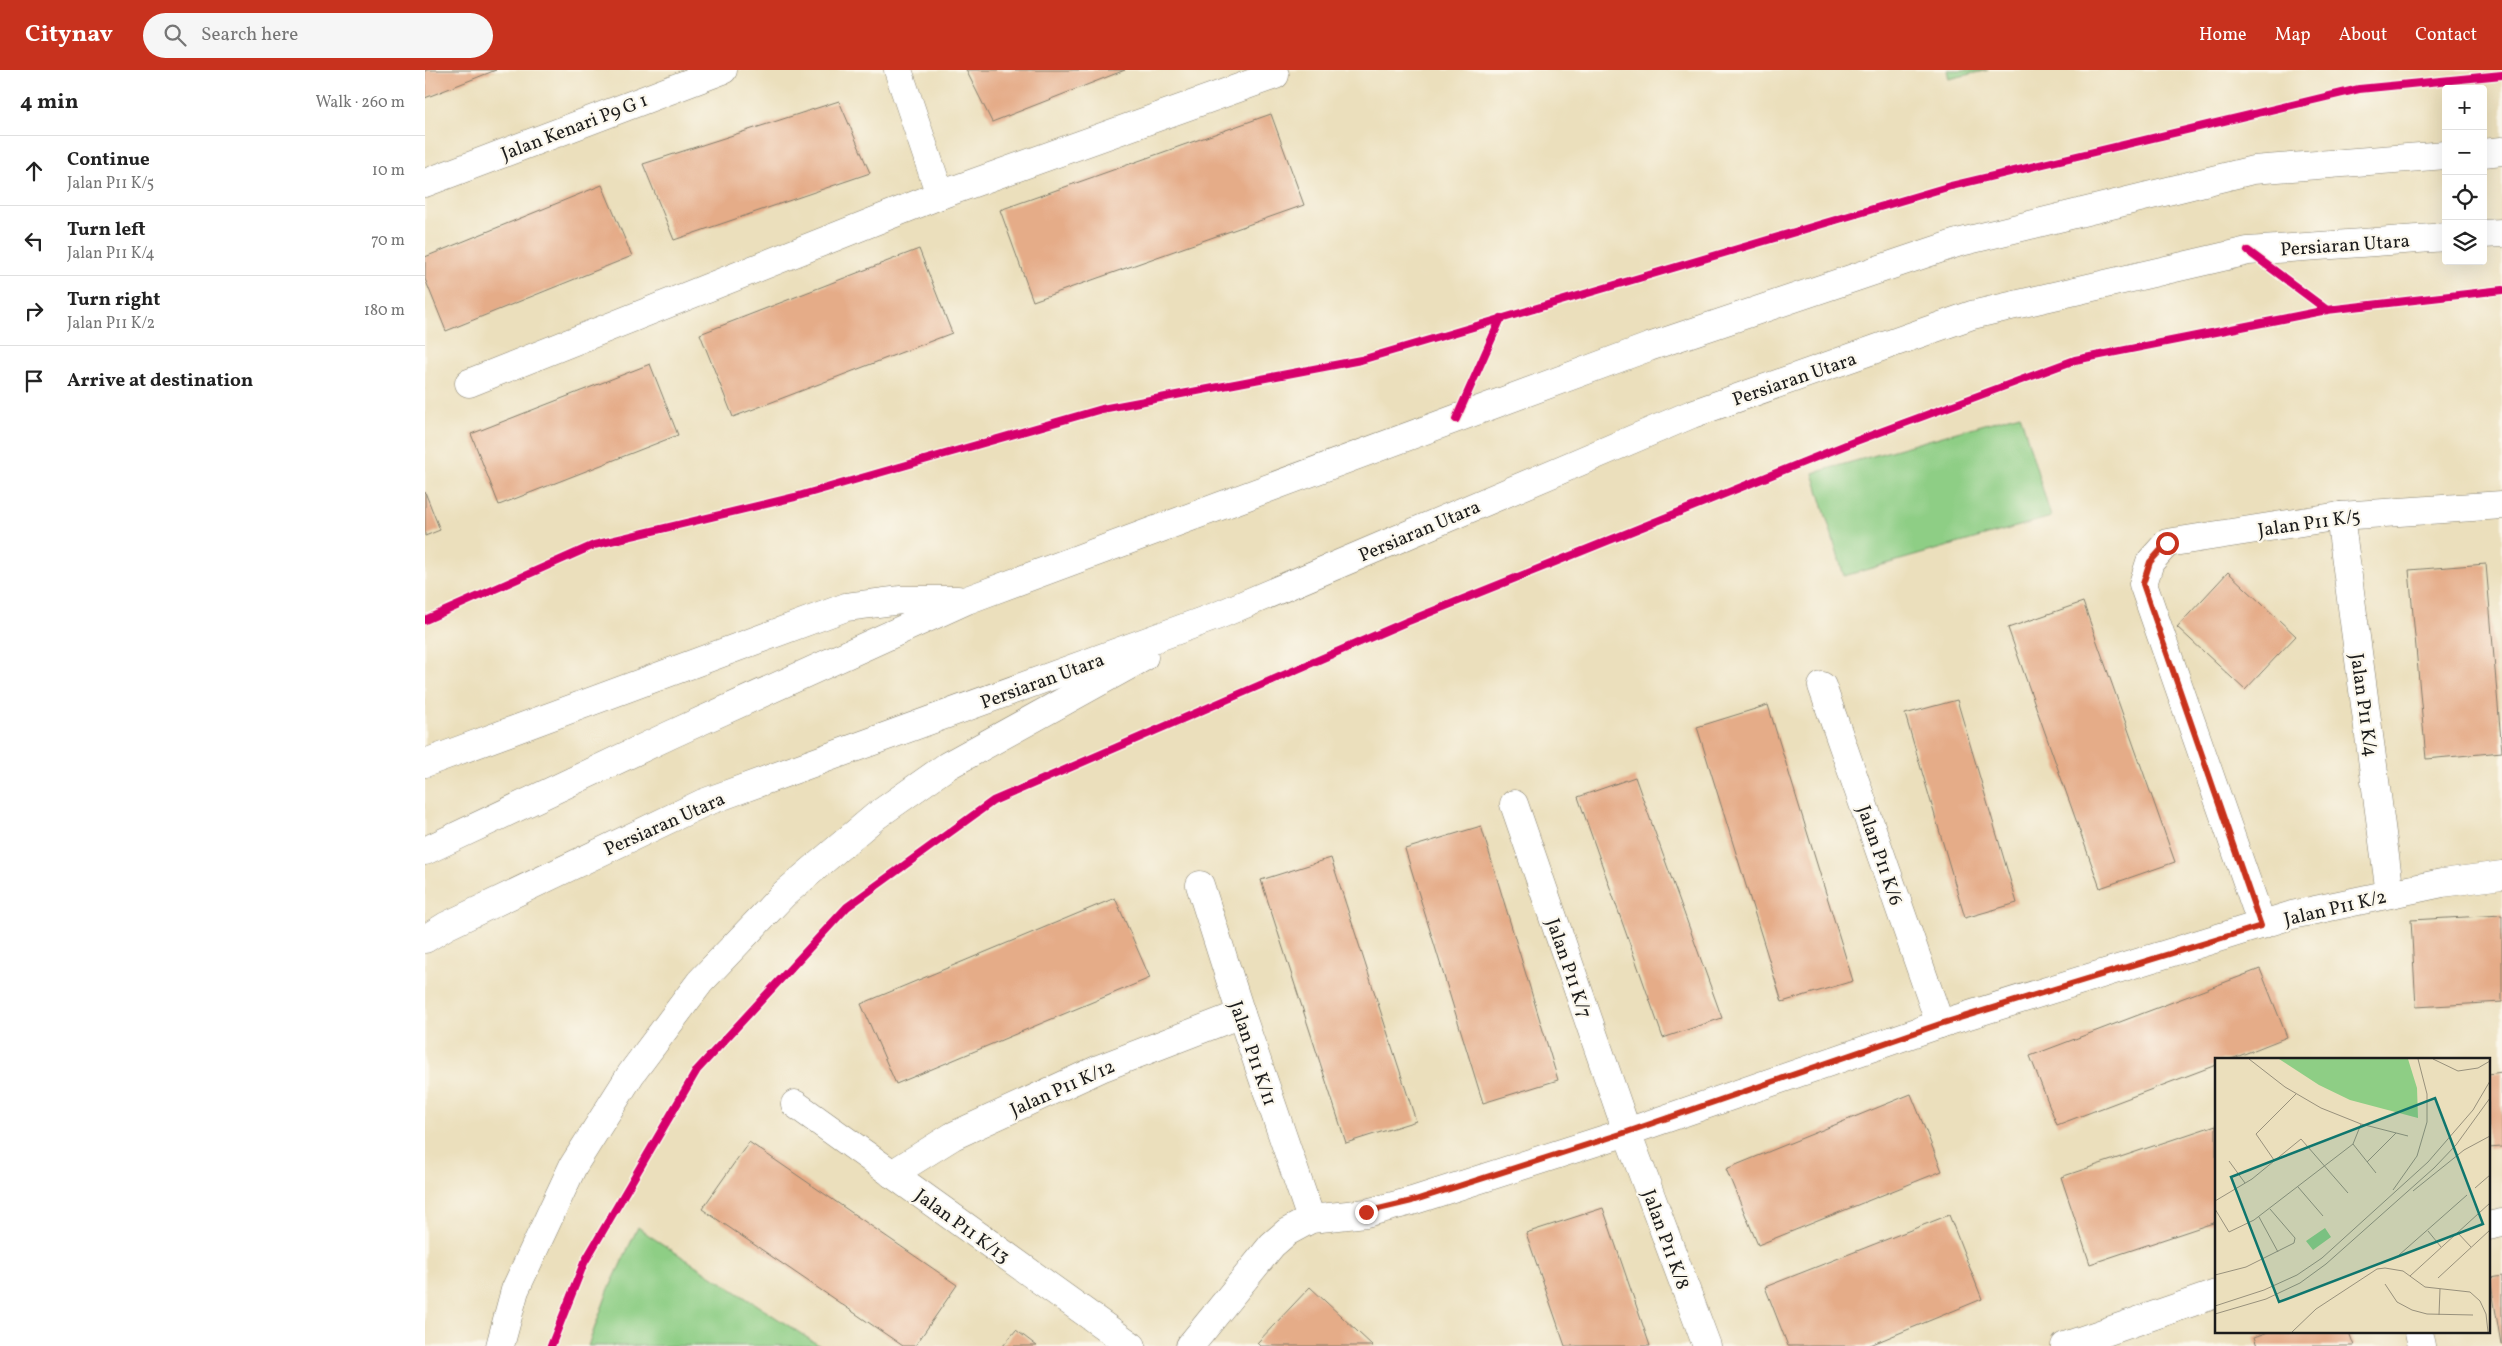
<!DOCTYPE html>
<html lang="en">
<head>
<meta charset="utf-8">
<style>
	body { margin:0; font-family:Vollkorn,serif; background:#f6f6f6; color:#222 }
	.controls { position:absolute; right:15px; top:15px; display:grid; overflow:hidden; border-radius:5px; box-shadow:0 5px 20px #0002 }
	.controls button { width:45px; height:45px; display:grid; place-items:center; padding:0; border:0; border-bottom:1px solid #e0e0e0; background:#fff; color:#222; font:25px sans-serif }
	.stop { position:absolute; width:15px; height:15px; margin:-11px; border:4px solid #c8321e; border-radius:50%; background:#fff }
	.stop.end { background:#c8321e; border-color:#fff; box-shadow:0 1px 5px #0008 }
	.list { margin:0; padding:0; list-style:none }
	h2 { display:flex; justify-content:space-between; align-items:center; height:65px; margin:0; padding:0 20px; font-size:21px }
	h2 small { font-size:16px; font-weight:400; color:#767676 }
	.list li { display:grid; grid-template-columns:32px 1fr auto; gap:15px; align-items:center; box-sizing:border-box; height:70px; padding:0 20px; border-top:1px solid #e0e0e0 }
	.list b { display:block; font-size:19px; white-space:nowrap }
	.list p { margin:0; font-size:16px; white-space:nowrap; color:#767676 }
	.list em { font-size:16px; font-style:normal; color:#767676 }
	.icon { flex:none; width:28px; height:28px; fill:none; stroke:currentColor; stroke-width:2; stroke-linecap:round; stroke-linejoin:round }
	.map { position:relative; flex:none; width:2077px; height:1276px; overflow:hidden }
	header { display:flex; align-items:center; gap:30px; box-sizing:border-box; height:70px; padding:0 25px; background:#c8321e; color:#fff }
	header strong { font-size:24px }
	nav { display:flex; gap:28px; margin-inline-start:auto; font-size:18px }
	.search { width:350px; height:45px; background:#f6f6f6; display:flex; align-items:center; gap:12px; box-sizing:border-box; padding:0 18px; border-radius:28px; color:#767676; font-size:19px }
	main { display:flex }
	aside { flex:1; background:#fff }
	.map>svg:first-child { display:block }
	.green { fill:#8ece85; stroke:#557550 }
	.building { fill:#e5ac88 }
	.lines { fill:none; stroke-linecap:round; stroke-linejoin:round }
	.street-casing { stroke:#847e6c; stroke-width:29 }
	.primary-casing { stroke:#847e6c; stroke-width:29 }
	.street { stroke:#fff; stroke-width:28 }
	.primary { stroke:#fff; stroke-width:28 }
	.cycleway-casing { stroke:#fbf7ec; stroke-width:11 }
	.cycleway { stroke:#d6006c; stroke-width:8 }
	.route { stroke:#c8321e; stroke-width:6 }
	.labels { text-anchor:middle; stroke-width:4.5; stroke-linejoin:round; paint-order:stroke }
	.street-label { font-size:19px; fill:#1c1c1c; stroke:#fbf7ec }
	.inset-road { fill:none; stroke:#98917c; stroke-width:1 }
	.view { fill:#0f766e; fill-opacity:0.15; stroke:#0f766e; stroke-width:2.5 }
	.inset-edge { fill:none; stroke:#1c1c1c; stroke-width:2.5 }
</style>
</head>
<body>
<header>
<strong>Citynav</strong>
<div class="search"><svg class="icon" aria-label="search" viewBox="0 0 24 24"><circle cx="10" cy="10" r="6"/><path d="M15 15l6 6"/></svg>Search here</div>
<nav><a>Home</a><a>Map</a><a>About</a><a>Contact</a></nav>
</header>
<main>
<aside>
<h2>4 min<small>Walk · 260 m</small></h2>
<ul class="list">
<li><svg class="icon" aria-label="ahead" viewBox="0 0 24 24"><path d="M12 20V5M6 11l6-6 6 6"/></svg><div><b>Continue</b><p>Jalan P11 K/5</p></div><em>10 m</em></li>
<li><svg class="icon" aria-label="left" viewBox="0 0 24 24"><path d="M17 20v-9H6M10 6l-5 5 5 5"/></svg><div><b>Turn left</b><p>Jalan P11 K/4</p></div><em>70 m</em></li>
<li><svg class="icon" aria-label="right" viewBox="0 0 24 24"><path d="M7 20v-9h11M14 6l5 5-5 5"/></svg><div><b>Turn right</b><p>Jalan P11 K/2</p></div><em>180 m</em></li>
<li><svg class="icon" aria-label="arrive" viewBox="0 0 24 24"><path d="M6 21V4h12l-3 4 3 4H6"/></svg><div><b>Arrive at destination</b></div></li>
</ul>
</aside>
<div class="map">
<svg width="2077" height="1276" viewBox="0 0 2077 1276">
	<rect width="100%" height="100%" fill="#fbf7ec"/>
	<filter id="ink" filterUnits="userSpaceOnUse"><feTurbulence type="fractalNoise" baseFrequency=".02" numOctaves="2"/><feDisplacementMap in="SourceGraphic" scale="10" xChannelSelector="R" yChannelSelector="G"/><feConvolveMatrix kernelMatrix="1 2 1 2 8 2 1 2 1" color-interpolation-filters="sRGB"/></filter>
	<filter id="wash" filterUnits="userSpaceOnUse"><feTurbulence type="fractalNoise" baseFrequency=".0096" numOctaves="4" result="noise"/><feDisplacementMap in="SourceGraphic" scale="20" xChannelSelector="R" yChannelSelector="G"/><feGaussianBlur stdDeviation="1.12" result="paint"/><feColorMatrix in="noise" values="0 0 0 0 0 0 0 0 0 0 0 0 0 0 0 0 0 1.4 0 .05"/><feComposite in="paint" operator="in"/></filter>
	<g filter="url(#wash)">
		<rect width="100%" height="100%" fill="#ebdfbc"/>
		<!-- green -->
		<g class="green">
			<path d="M 1522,0 L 1563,0 L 1524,9 Z"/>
			<path d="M 1595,344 L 1626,447 L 1419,506 L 1388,403 Z"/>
			<path d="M 213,1157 L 225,1166 L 395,1276 L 163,1276 L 183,1221 Z"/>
		</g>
		<g id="blocks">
			<!-- building -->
			<g class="building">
				<path d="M 0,0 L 71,0 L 0,28 Z"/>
				<path d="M 541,0 L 700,0 L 567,52 Z"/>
				<path d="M 414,31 L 445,103 L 249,170 L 218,94 Z"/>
				<path d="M 846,44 L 879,135 L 608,231 L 575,140 Z"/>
				<path d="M 177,115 L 207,186 L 21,261 L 0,209 L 0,187 Z"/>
				<path d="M 494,179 L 527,263 L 308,347 L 275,264 Z"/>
				<path d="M 225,294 L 253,365 L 74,435 L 46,364 Z"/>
				<path d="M 0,422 L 15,460 L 0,466 Z"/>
				<path d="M 2061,494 L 2077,682 L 2001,689 L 1984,500 Z"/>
				<path d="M 1803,502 L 1871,566 L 1820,620 L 1752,557 Z"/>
				<path d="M 1658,532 L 1750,792 L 1675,818 L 1583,558 Z"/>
				<path d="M 1532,630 L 1592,833 L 1540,848 L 1480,644 Z"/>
				<path d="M 1343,635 L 1428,911 L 1357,932 L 1272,657 Z"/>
				<path d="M 1210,707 L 1297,948 L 1238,968 L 1153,727 Z"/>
				<path d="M 1056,756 L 1133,1010 L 1058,1033 L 980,779 Z"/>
				<path d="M 906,788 L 991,1051 L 921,1073 L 836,810 Z"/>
				<path d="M 690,828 L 725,908 L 471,1014 L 436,934 Z"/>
				<path d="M 2077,845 L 2077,932 L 1991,937 L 1986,850 Z"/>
				<path d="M 1835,899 L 1862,967 L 1804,990 L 1791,990 L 1791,995 L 1632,1055 L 1605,986 Z"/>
				<path d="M 2077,1002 L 2077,1077 L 2063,1078 L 2063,1004 Z"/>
				<path d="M 1486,1024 L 1517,1101 L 1333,1175 L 1301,1099 Z"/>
				<path d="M 1791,1055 L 1791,1152 L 1665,1194 L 1636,1107 Z"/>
				<path d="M 324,1072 L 532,1215 L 490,1276 L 478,1276 L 277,1139 Z"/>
				<path d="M 1178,1138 L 1225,1276 L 1140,1276 L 1101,1163 Z"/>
				<path d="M 1524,1145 L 1557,1229 L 1443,1276 L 1363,1276 L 1340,1217 Z"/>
				<path d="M 2077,1206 L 2077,1274 L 2076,1274 L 2065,1208 Z"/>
				<path d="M 885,1217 L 948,1276 L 835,1276 L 832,1273 Z"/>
				<path d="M 591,1260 L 612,1276 L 578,1276 Z"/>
				<path d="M 1843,1262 L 1924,1262 L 1929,1276 L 1832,1276 L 1829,1267 Z"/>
			</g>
		</g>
	</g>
	<g filter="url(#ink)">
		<use href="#blocks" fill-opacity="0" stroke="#847e6c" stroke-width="1"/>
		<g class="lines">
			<!-- street casing -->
			<g class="street-casing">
				<g id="street">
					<path d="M 473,0 L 515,125"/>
					<path d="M 0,113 L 298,0"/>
					<path d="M 44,313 L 515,125 L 850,5"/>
					<path d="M 1915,446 L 1965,824"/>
					<path d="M 1397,616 L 1515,954"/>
					<path d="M 1089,734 L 1202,1062 L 1282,1276"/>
					<path d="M 775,815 L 816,944 L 886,1149"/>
					<path d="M 1837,855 L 1718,514 L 1725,492 L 1742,473 L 1915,446 L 2077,435"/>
					<path d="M 370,1034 L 707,1276"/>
					<path d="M 467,1104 L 528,1066 L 676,998 L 816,944"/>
					<path d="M 2063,1156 L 2077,1153"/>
					<path d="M 1994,1262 L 1997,1276"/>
					<path d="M 765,1276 L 847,1175 L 862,1162 L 886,1149 L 941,1143 L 987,1131 L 1202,1062 L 1515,954 L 1867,845 L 2017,813 L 2077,805"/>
					<path d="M 1640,1276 L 1791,1224"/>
				</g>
			</g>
			<!-- primary casing -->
			<g class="primary-casing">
				<g id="primary">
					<path d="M 2058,83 L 2077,81"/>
					<path d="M 2058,164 L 2077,163"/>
					<path d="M 0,693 L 421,537 L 476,530 L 533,530"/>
					<path d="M 0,781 L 245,665 L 542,530 L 1224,277 L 1532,173 L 1828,100 L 2021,85"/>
					<path d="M 0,869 L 21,856 L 278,733 L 794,545 L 1267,344 L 1547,245 L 1823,181 L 2021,167"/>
					<path d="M 75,1276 L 90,1220 L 148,1096 L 206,1004 L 275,912 L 359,824 L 451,746 L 522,696 L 719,587"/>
				</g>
			</g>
			<!-- street -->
			<use href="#street" class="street"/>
			<!-- primary -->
			<use href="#primary" class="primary"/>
			<!-- cycleway casing -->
			<g class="cycleway-casing">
				<g id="cycleway">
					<path d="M 1823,181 L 1902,240"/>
					<path d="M 1031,349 L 1076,248"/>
					<path d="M 0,550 L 169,475 L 370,427 L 677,339 L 936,290 L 1526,116 L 1934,19 L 2077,5"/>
					<path d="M 126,1276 L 159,1193 L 272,1000 L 422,837 L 568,731 L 981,552 L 1431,371 L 1650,290 L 1902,240 L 2077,220"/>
				</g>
			</g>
			<!-- cycleway -->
			<use href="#cycleway" class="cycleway"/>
		</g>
	</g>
	<g class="lines" filter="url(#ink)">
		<!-- route -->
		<path class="route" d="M 941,1142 L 987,1131 L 1202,1062 L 1515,954 L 1836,856 L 1718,514 L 1725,492 L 1742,473"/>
	</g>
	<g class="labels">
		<!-- street labels -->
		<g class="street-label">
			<text transform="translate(149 56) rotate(-21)" y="7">Jalan Kenari P9 G 1</text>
			<text transform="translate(1920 174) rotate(-4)" y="7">Persiaran Utara</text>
			<text transform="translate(1369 308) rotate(-19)" y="7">Persiaran Utara</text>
			<text transform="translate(1884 452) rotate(-8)" y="7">Jalan P11 K/5</text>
			<text transform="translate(994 460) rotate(-23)" y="7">Persiaran Utara</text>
			<text transform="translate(617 610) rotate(-20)" y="7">Persiaran Utara</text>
			<text transform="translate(1940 635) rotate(82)" y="7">Jalan P11 K/4</text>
			<text transform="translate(239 753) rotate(-24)" y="7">Persiaran Utara</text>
			<text transform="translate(1456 785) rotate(71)" y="7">Jalan P11 K/6</text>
			<text transform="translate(1910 837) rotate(-13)" y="7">Jalan P11 K/2</text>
			<text transform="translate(1145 898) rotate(71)" y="7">Jalan P11 K/7</text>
			<text transform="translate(829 983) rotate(71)" y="7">Jalan P11 K/11</text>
			<text transform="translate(637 1017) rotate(-24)" y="7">Jalan P11 K/12</text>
			<text transform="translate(538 1155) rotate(36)" y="7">Jalan P11 K/13</text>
			<text transform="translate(1242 1169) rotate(70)" y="7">Jalan P11 K/8</text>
		</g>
	</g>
	<!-- overview -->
	<g transform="translate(1790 988)">
		<rect width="275" height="275" fill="#ebdfbc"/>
		<path d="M 64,1 L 193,1 L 202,30 L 203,60 L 135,42 L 104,27 ZM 110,170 L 116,179 L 98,192 L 91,183 Z" fill="#8ece85"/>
		<path class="inset-road" d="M 34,1 L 70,29 L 106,50 L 146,66 L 193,78M 218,1 L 243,13 L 263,10 L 275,3M 138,86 L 161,115M 59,102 L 41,76 L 81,36M 14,103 L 30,125M 152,104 L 181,75M 83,129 L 108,158M 260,130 L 275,117M 178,132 L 202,98 L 212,64 L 212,36 L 203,1M 198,133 L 249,92 L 275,78M 0,143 L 37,121 L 86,81 L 133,135M 0,151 L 14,174 L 39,162 L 138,86 L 146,66M 44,159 L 63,194M 213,173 L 226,189M 242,174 L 256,189M 184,197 L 252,137M 0,217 L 31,209 L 79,185 L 80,180 L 55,151M 195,218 L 275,145M 223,220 L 275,172M 170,226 L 182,244 L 197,252 L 212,256 L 258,257M 0,248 L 49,232 L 82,217 L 107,200 L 213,104 L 258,52 L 275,23M 0,256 L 51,241 L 85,225 L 111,206 L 219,110 L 241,87 L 275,40M 224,257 L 225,231M 77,274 L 101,251 L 162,211 L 170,210 L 188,213 L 210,229 L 255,234 L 265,243 L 271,256 L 273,274"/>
		<path class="view" d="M 220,40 L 268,166 L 64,244 L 16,119 Z"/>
		<rect width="275" height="275" class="inset-edge"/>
	</g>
</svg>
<div class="controls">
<button>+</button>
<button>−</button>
<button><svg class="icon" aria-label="locate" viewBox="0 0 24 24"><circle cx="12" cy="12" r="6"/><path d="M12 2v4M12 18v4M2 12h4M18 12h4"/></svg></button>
<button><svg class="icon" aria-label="layers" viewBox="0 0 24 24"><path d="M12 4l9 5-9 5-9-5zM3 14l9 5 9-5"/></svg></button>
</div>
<div class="stop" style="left:1742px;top:473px"></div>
<div class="stop end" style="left:941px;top:1142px"></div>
</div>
</main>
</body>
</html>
